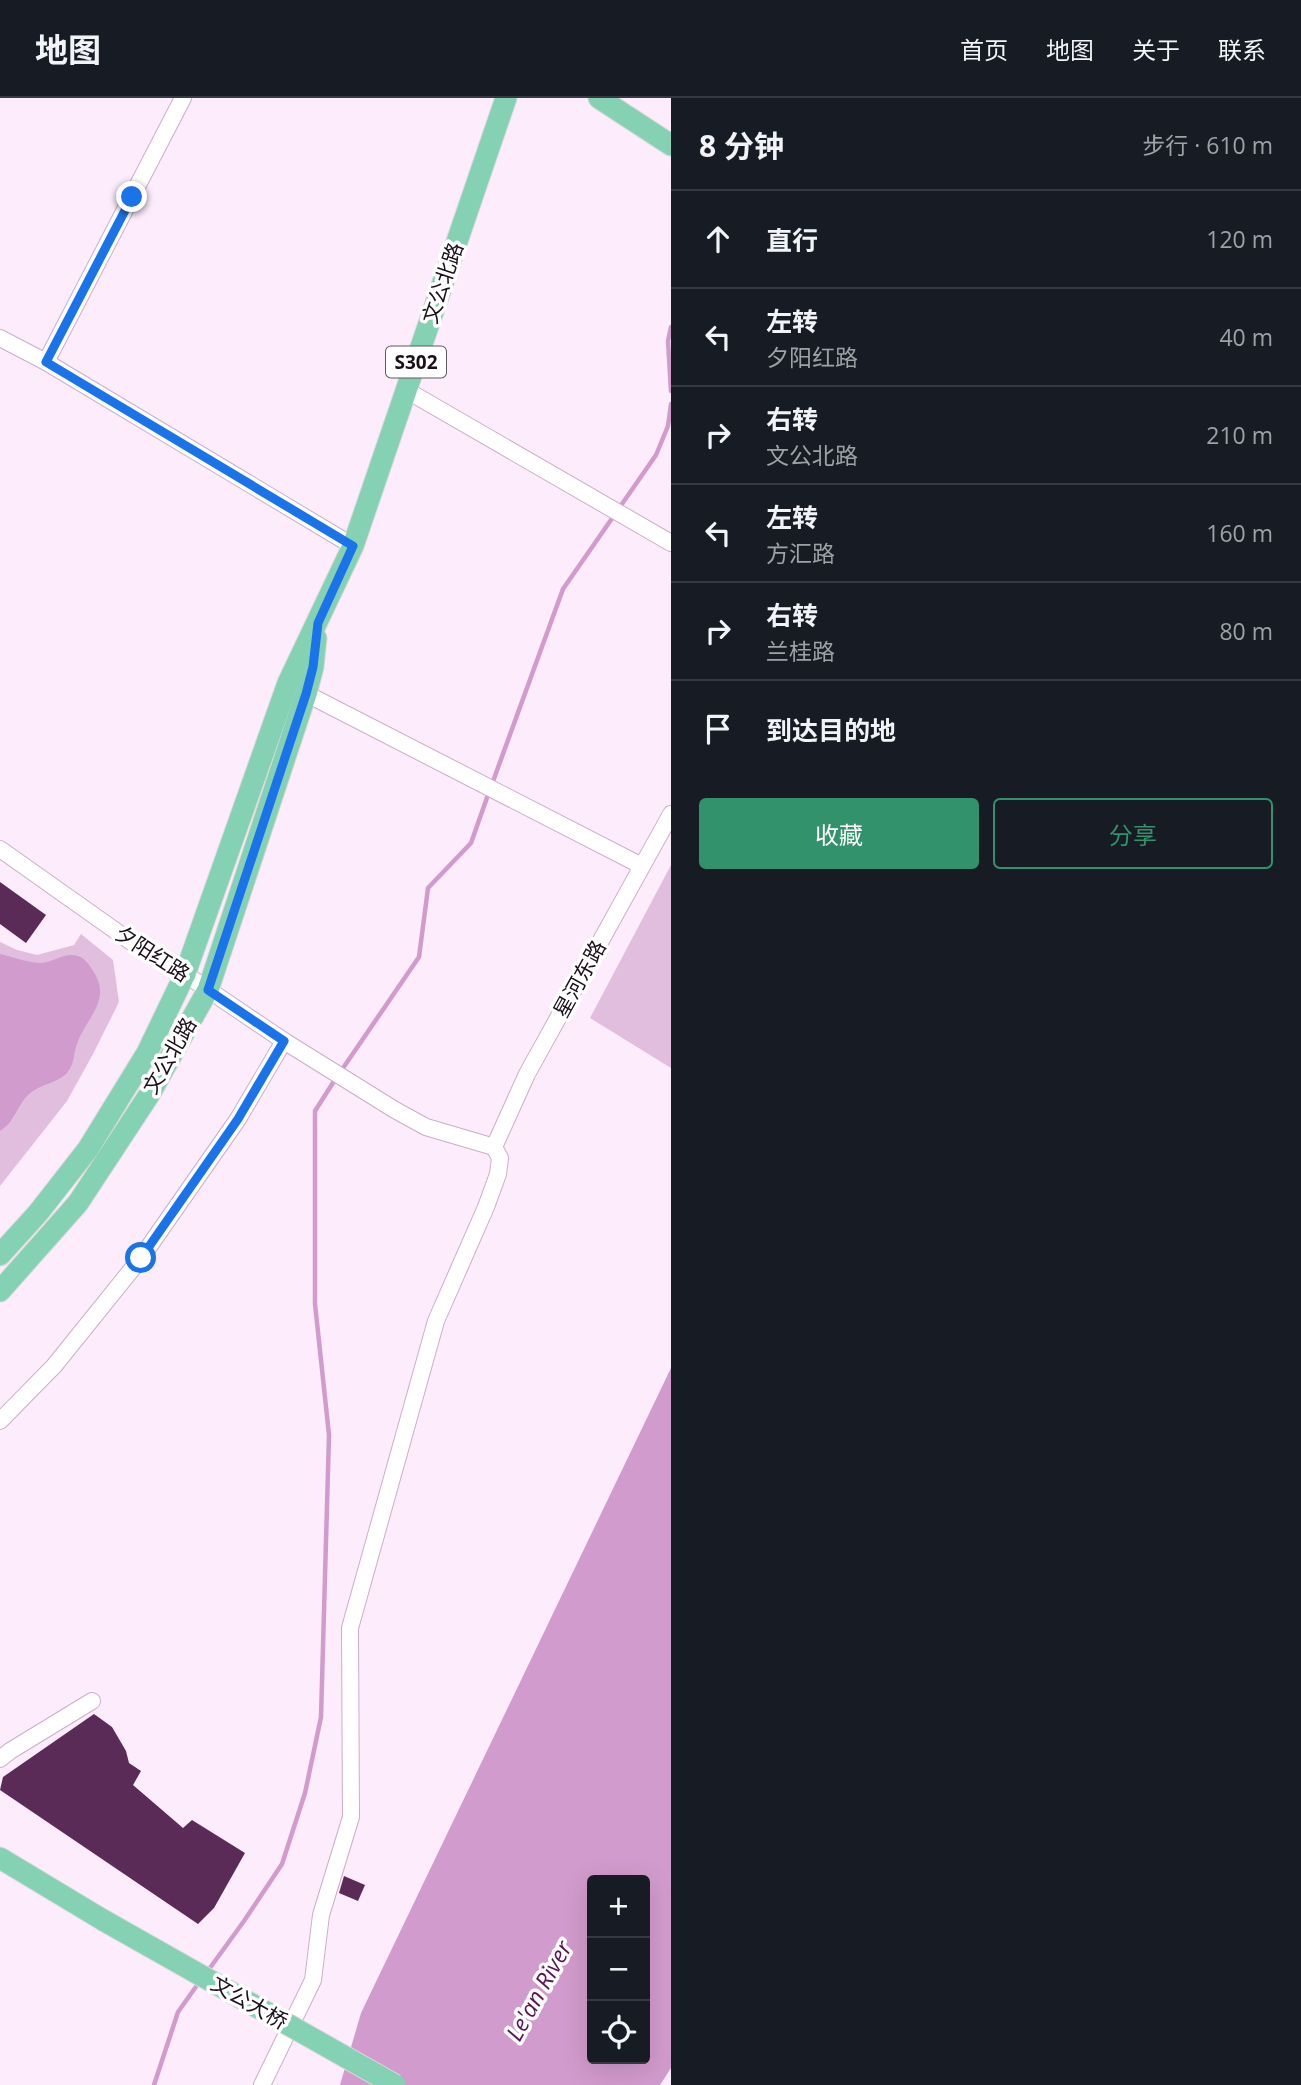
<!DOCTYPE html>
<html lang="zh">
<head>
<meta charset="utf-8">
<style>
	body { margin:0; font-family:"Open Sans","Noto Sans SC",sans-serif; background:#242831; color:#f1f3f6 }
	.controls { position:absolute; right:21px; bottom:21px; display:grid; overflow:hidden; border-radius:7px; box-shadow:0 7px 28px #0002 }
	.controls button { width:63px; height:63px; display:grid; place-items:center; padding:0; border:0; border-bottom:2px solid #363941; background:#171b24; color:#f1f3f6; font:35px sans-serif }
	.stop { position:absolute; width:21px; height:21px; margin:-16px; border:5px solid #1a73e8; border-radius:50%; background:#fff }
	.stop.end { background:#1a73e8; border-color:#fff; box-shadow:0 2px 7px #0008 }
	.list { margin:0; padding:0; list-style:none }
	h2 { display:flex; justify-content:space-between; align-items:center; height:91px; margin:0; padding:0 28px; font-size:30px }
	h2 small { font-size:23px; font-weight:400; color:#9ea1a6 }
	.list li { display:grid; grid-template-columns:46px 1fr auto; gap:21px; align-items:center; box-sizing:border-box; height:98px; padding:0 28px; border-top:2px solid #363941 }
	.list b { display:block; font-size:26px; white-space:nowrap }
	.list p { margin:0; font-size:23px; white-space:nowrap; color:#9ea1a6 }
	.list em { font-size:23px; font-style:normal; color:#9ea1a6 }
	.actions { display:flex; gap:14px; padding:21px 28px }
	.actions a { flex:1; padding:16px 0; border:2px solid #31926c; border-radius:7px; text-align:center; font-size:24px; color:#31926c }
	.actions .main { background:#31926c; color:#fff }
	.icon { flex:none; width:38px; height:38px; fill:none; stroke:currentColor; stroke-width:2; stroke-linecap:round; stroke-linejoin:round }
	.map { position:relative; flex:none; width:671px; height:1987px; overflow:hidden }
	header { display:flex; align-items:center; gap:42px; box-sizing:border-box; height:98px; padding:0 35px; background:#171b24; border-bottom:2px solid #363941 }
	header strong { font-size:33px }
	nav { display:flex; gap:38px; margin-inline-start:auto; font-size:24px }
	main { display:flex }
	aside { flex:1; background:#171b24 }
	.map>svg:first-child { display:block }
	.green { fill:#e1bedd }
	.water { fill:#d29bcd; fill-rule:evenodd }
	.lines { fill:none; stroke-linecap:round; stroke-linejoin:round }
	.stream { stroke:#d29bcd; stroke-width:4.5 }
	.building { fill:#5a2b57 }
	.minor-casing { stroke:#caafc7; stroke-width:18 }
	.major-casing { stroke:#dbd9da; stroke-width:23 }
	.minor { stroke:#fff; stroke-width:16 }
	.major { stroke:#84d1b4; stroke-width:21 }
	.major-bridge-casing { stroke:#dbd9da; stroke-width:23; stroke-linecap:butt }
	.major-bridge { stroke:#84d1b4; stroke-width:21 }
	.route { stroke:#1a73e8; stroke-width:9 }
	.labels { text-anchor:middle; stroke-width:7; stroke-linejoin:round; paint-order:stroke }
	.shield { fill:#fff; stroke:#5f585f; stroke-width:2 }
	.shield-label { font-size:19px; font-weight:bold; fill:#1b111a }
	.street-label { font-size:21px; fill:#1b111a; stroke:#fff }
	.water-label { font-size:23px; font-style:italic; fill:#571755; stroke:#fff }
</style>
</head>
<body>
<header>
<strong>地图</strong>
<nav><a>首页</a><a>地图</a><a>关于</a><a>联系</a></nav>
</header>
<main>
<div class="map">
<svg width="671" height="1987" viewBox="0 0 671 1987">
	<rect width="100%" height="100%" fill="#fdecfb"/>
	<!-- green -->
	<g class="green">
		<path d="M 671,767 L 671,970 L 590,920 Z"/>
		<path d="M 81,836 L 113,862 L 119,904 L 93,956 L 67,1003 L 0,1088 L 0,844 L 17,852 L 37,857 L 74,847 Z"/>
	</g>
	<!-- water -->
	<g class="water">
		<path d="M 0,856 C 14,859 28,865 42,865 C 54,864 65,854 78,858 C 85,860 90,868 93,873 C 113,902 85,921 77,946 C 73,956 75,967 66,976 C 57,985 40,986 29,996 C 17,1007 15,1024 0,1033 Z"/>
		<path d="M 671,1270 L 671,1970 L 660,1987 L 340,1987 L 361,1915 ZM 592,1782 L 645,1782 L 645,1961 L 592,1961 Z"/>
	</g>
	<g class="lines">
		<!-- stream -->
		<g class="stream">
			<path d="M 671,229 L 668,243 L 671,293"/>
			<path d="M 492,686 L 563,491 L 656,357 L 668,328 L 671,306"/>
			<path d="M 341,973 L 419,859 L 428,790 L 471,745 L 489,694"/>
			<path d="M 207,1874 L 244,1823 L 282,1766 L 305,1695 L 321,1619 L 329,1337 L 315,1206 L 315,1013 L 336,980"/>
			<path d="M 154,1987 L 178,1914 L 200,1883"/>
		</g>
	</g>
	<!-- building -->
	<g class="building">
		<path d="M 0,784 L 46,817 L 26,845 L 0,826 Z"/>
		<path d="M 94,1616 L 112,1629 L 126,1653 L 129,1665 L 141,1673 L 133,1687 L 183,1730 L 192,1722 L 245,1755 L 214,1810 L 198,1826 L 0,1692 L 3,1679 Z"/>
		<path d="M 344,1778 L 365,1787 L 358,1803 L 339,1795 Z"/>
	</g>
	<g class="lines">
		<!-- minor casing -->
		<g class="minor-casing">
			<g id="minor">
				<path d="M 0,240 L 46,264 L 353,448"/>
				<path d="M 46,264 L 183,0"/>
				<path d="M 406,292 L 671,445"/>
				<path d="M 299,592 L 642,768"/>
				<path d="M 0,751 L 137,848 L 185,876 L 284,943 L 395,1012 L 426,1029 L 494,1049"/>
				<path d="M 494,1049 L 527,976 L 671,716"/>
				<path d="M 0,1323 L 54,1268 L 141,1160 L 238,1021 L 284,943"/>
				<path d="M 0,1661 L 10,1653 L 92,1603"/>
				<path d="M 262,1987 L 313,1882 L 321,1817 L 351,1719 L 350,1530 L 436,1223 L 486,1109 L 498,1076 L 500,1060 L 494,1049"/>
			</g>
		</g>
		<!-- major casing -->
		<g class="major-casing">
			<g id="major">
				<path d="M 599,0 L 671,47"/>
				<path d="M 0,1157 L 38,1115 L 88,1051 L 147,955 L 185,876 L 288,585 L 353,448 L 506,0"/>
				<path d="M 0,1193 L 78,1105 L 149,997 L 208,892 L 306,596 L 313,569 L 316,540"/>
				<path d="M 0,1760 L 103,1822"/>
			</g>
		</g>
		<!-- minor -->
		<use href="#minor" class="minor"/>
		<!-- major -->
		<use href="#major" class="major"/>
		<!-- major-bridge casing -->
		<g class="major-bridge-casing">
			<path id="major-bridge" d="M 103,1822 L 395,1987"/>
		</g>
		<!-- major-bridge -->
		<use href="#major-bridge" class="major-bridge"/>
	</g>
	<g class="lines">
		<!-- route -->
		<path class="route" d="M 132,99 L 46,264 L 353,448 L 318,525 L 313,569 L 306,596 L 208,892 L 284,943 L 238,1021 L 141,1160"/>
	</g>
	<g class="labels">
		<!-- shield labels -->
		<rect class="shield" x="386" y="248.5" width="60" height="31" rx="5"/>
		<g class="shield-label">
			<text x="416" y="271">S302</text>
		</g>
		<!-- street labels -->
		<g class="street-label">
			<text transform="translate(443 185) rotate(-71)" y="7">文公北路</text>
			<text transform="translate(152 856) rotate(33)" y="7">夕阳红路</text>
			<text transform="translate(580 881) rotate(-61)" y="7">星河东路</text>
			<text transform="translate(170 958) rotate(-60)" y="7">文公北路</text>
			<text transform="translate(249 1905) rotate(30)" y="7">文公大桥</text>
		</g>
		<!-- water labels -->
		<g class="water-label">
			<text transform="translate(539 1893) rotate(-61)" y="8">Le'an River</text>
		</g>
	</g>
</svg>
<div class="controls">
<button>+</button>
<button>−</button>
<button><svg class="icon" aria-label="locate" viewBox="0 0 24 24"><circle cx="12" cy="12" r="6"/><path d="M12 2v4M12 18v4M2 12h4M18 12h4"/></svg></button>
</div>
<div class="stop" style="left:141px;top:1160px"></div>
<div class="stop end" style="left:132px;top:99px"></div>
</div>
<aside>
<h2>8 分钟<small>步行 · 610 m</small></h2>
<ul class="list">
<li><svg class="icon" aria-label="ahead" viewBox="0 0 24 24"><path d="M12 20V5M6 11l6-6 6 6"/></svg><div><b>直行</b></div><em>120 m</em></li>
<li><svg class="icon" aria-label="left" viewBox="0 0 24 24"><path d="M17 20v-9H6M10 6l-5 5 5 5"/></svg><div><b>左转</b><p>夕阳红路</p></div><em>40 m</em></li>
<li><svg class="icon" aria-label="right" viewBox="0 0 24 24"><path d="M7 20v-9h11M14 6l5 5-5 5"/></svg><div><b>右转</b><p>文公北路</p></div><em>210 m</em></li>
<li><svg class="icon" aria-label="left" viewBox="0 0 24 24"><path d="M17 20v-9H6M10 6l-5 5 5 5"/></svg><div><b>左转</b><p>方汇路</p></div><em>160 m</em></li>
<li><svg class="icon" aria-label="right" viewBox="0 0 24 24"><path d="M7 20v-9h11M14 6l5 5-5 5"/></svg><div><b>右转</b><p>兰桂路</p></div><em>80 m</em></li>
<li><svg class="icon" aria-label="arrive" viewBox="0 0 24 24"><path d="M6 21V4h12l-3 4 3 4H6"/></svg><div><b>到达目的地</b></div></li>
</ul>
<div class="actions"><a class="main">收藏</a><a>分享</a></div>
</aside>
</main>
</body>
</html>
